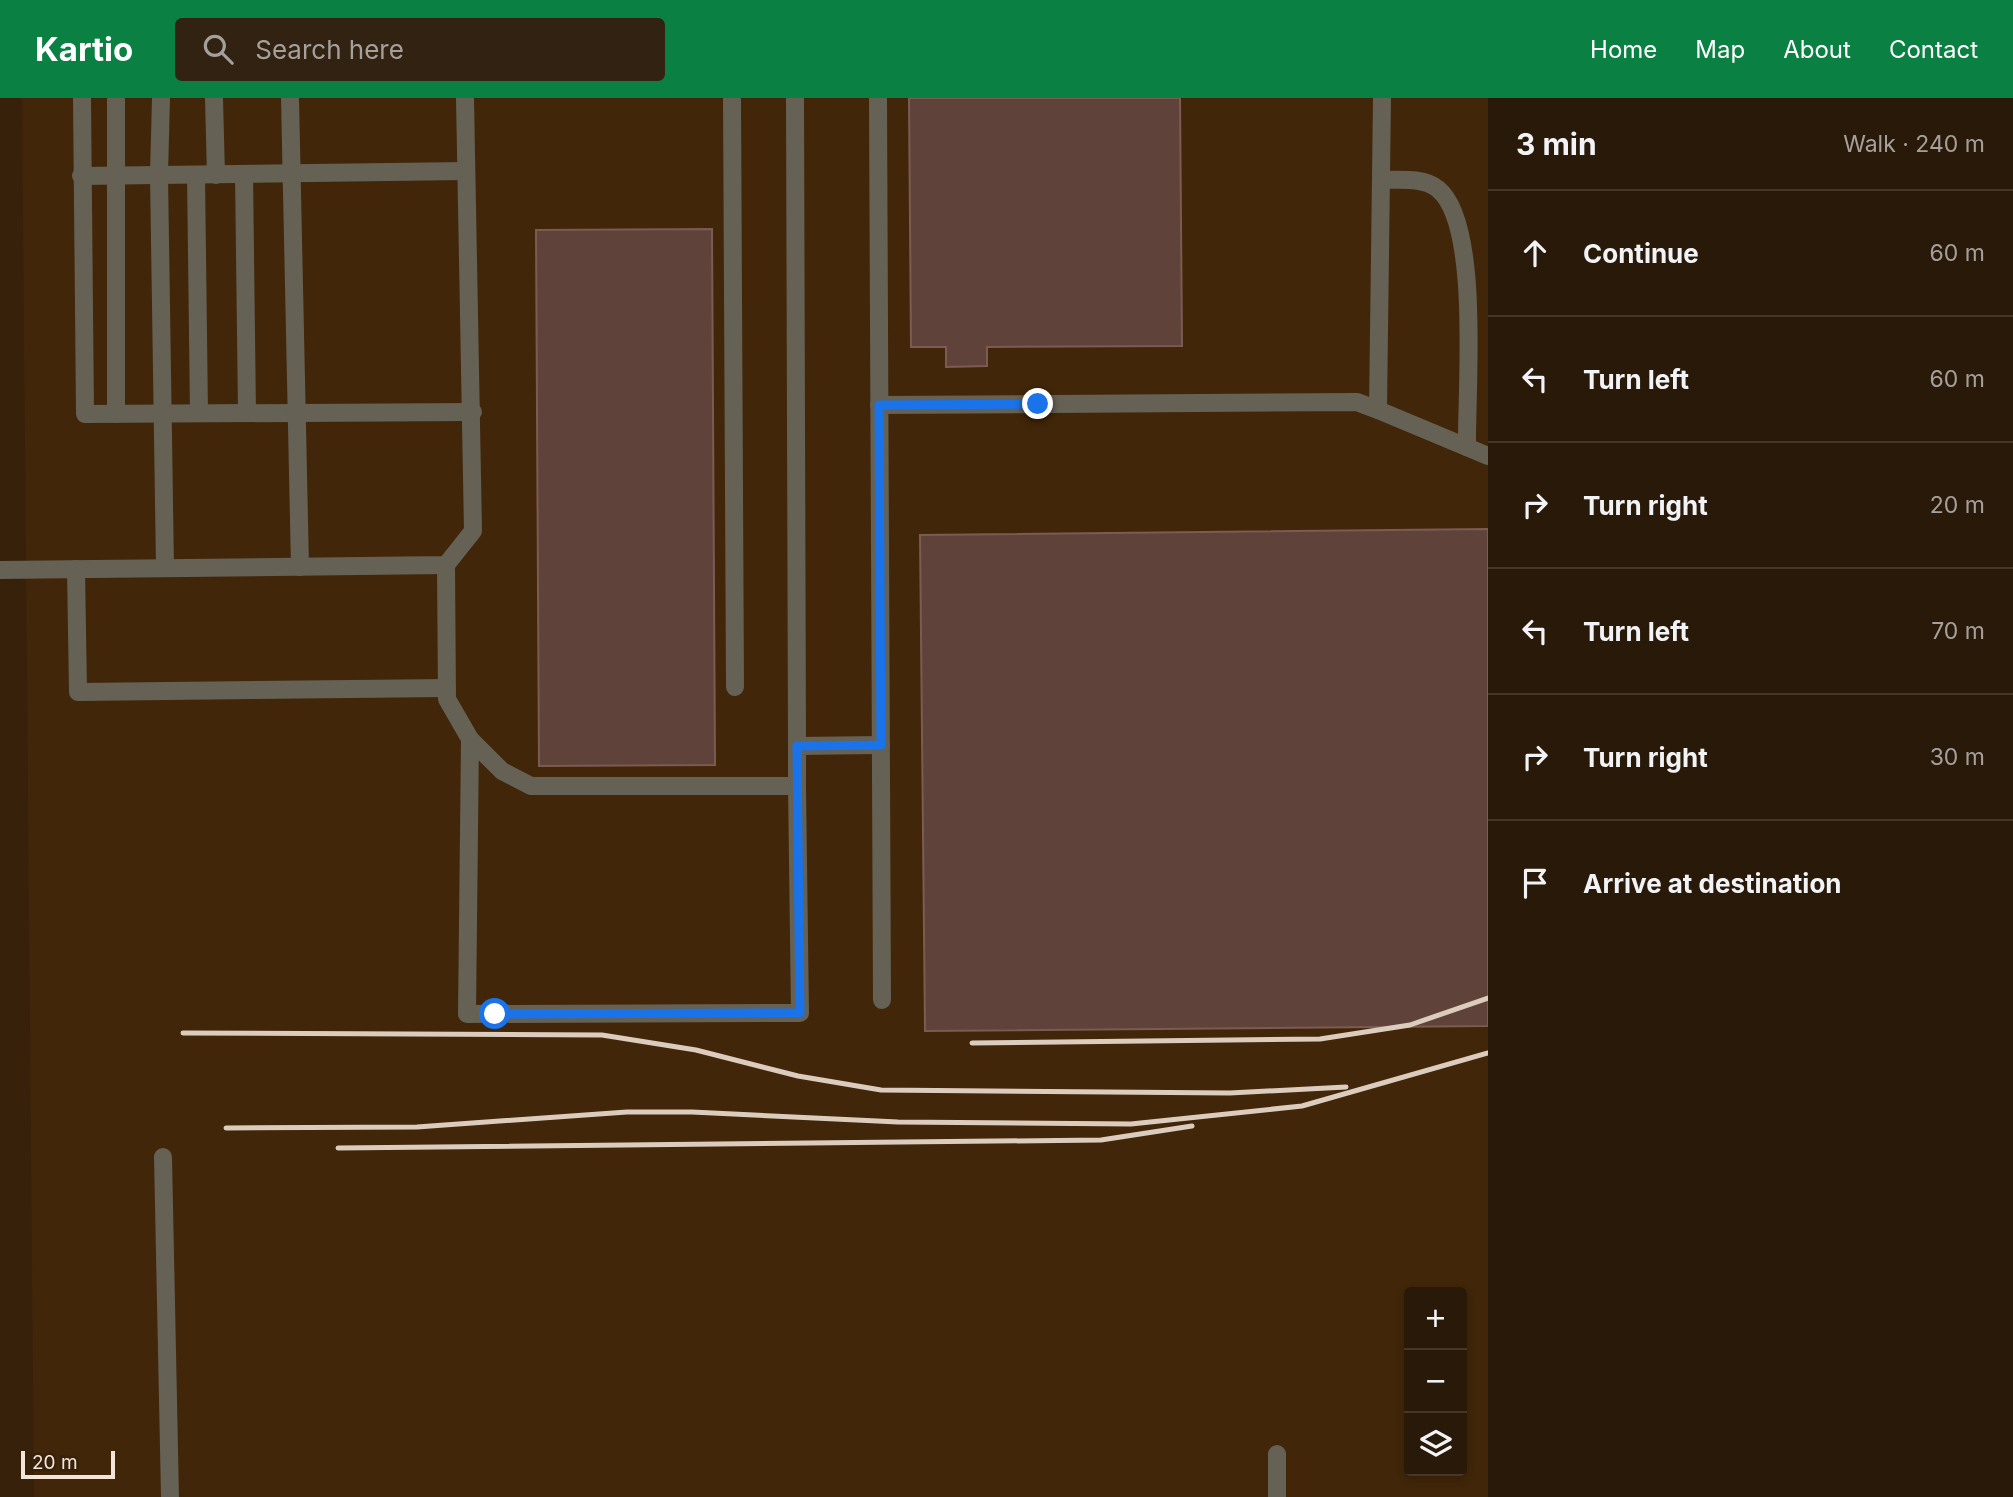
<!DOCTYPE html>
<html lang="en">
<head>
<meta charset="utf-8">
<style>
	body { margin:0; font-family:Inter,sans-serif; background:#312212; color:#f1f3f6 }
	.controls { position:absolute; right:21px; bottom:21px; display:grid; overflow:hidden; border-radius:7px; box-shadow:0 4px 10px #0003 }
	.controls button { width:63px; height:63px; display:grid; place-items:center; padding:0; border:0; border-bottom:2px solid #453829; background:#291908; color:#f1f3f6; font:35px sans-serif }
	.scale { position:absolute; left:21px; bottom:18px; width:94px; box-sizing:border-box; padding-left:7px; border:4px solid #f4e5d8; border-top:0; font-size:19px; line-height:24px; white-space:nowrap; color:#f4e5d8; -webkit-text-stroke:5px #37210b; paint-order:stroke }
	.stop { position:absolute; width:21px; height:21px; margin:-16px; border:5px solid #1a73e8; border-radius:50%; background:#fff }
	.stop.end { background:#1a73e8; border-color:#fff; box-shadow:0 2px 7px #0008 }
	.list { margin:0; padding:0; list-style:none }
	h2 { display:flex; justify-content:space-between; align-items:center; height:91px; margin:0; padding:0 28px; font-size:30px }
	h2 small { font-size:23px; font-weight:400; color:#a5a09c }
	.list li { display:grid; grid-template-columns:46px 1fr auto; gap:21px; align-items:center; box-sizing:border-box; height:126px; padding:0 28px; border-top:2px solid #453829 }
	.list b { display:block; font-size:26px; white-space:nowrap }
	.list em { font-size:23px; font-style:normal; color:#a5a09c }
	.icon { flex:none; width:38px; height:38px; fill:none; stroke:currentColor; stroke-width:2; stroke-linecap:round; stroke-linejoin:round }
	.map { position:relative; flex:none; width:1488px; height:1399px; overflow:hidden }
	header { display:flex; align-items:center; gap:42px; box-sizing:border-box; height:98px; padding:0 35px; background:#0b8043; color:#fff }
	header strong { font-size:33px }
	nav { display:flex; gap:38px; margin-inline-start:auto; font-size:24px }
	.search { width:490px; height:63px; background:#312212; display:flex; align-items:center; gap:18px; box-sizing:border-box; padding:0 24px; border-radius:7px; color:#a5a09c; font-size:26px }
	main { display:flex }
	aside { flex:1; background:#291908 }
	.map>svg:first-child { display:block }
	.built { fill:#412609; fill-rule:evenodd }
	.building { fill:#5f433b; stroke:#7d5b52; stroke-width:2 }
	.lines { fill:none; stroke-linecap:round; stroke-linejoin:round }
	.minor { stroke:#656154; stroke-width:18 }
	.rail { stroke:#dcccbe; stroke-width:5 }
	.route { stroke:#1a73e8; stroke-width:9 }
</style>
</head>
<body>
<header>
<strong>Kartio</strong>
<div class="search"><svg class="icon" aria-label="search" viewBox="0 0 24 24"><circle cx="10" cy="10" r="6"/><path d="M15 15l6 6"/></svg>Search here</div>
<nav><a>Home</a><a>Map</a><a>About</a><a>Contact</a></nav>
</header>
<main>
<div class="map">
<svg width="1488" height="1399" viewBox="0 0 1488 1399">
	<rect width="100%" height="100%" fill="#37210b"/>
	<!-- built -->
	<path class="built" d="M 22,0 L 1488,0 L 1488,1399 L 34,1399 ZM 1409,1194 L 1462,1194 L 1462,1373 L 1409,1373 Z"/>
	<!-- building -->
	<g class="building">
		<path d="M 909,0 L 1180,0 L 1182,248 L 987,249 L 987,268 L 946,269 L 946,249 L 911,249 Z"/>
		<path d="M 712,131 L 715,667 L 539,668 L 536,132 Z"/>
		<path d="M 1488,431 L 1488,928 L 925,933 L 920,437 Z"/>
	</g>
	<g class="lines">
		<!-- minor -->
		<g class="minor">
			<path d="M 82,0 L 85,316 L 473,314"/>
			<path d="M 116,0 L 116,316"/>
			<path d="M 161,0 L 159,77 L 165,470"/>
			<path d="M 214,0 L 216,77"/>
			<path d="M 290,0 L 300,469"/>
			<path d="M 732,0 L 735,589"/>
			<path d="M 795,0 L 797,648"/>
			<path d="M 878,0 L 882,902"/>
			<path d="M 244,76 L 247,315"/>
			<path d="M 196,77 L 199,315"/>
			<path d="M 81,78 L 466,73"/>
			<path d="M 1381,82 C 1399,82 1424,79 1438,91 C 1481,126 1466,293 1467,349"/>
			<path d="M 879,307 L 1357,304 L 1378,312 L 1382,0"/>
			<path d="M 1378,312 L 1488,358"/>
			<path d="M 446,467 L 447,601 L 470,641 L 502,673 L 531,688 L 797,688 L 797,648 L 881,647"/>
			<path d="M 76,471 L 78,594 L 447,590"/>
			<path d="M 0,472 L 446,467 L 473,433 L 465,0"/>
			<path d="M 470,641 L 467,916 L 800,915 L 797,688"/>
			<path d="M 163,1059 L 170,1399"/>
			<path d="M 1277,1356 L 1277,1399"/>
		</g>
		<!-- rail -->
		<g class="rail">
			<path d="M 183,935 L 602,937 L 696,952 L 798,978 L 881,992 L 1230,995 L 1346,989"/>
			<path d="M 972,945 L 1320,941 L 1410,927 L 1488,900"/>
			<path d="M 226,1030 L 417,1029 L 627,1014 L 692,1014 L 898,1024 L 1131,1026 L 1302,1008 L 1488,955"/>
			<path d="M 338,1050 L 1101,1042 L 1192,1028"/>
		</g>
	</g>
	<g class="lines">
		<!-- route -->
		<path class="route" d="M 495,916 L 800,915 L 797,648 L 881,647 L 879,307 L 1038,306"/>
	</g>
</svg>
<div class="controls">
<button>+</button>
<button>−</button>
<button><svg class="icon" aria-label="layers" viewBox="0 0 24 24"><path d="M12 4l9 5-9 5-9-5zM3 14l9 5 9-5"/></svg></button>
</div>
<div class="scale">20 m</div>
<div class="stop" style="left:495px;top:916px"></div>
<div class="stop end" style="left:1038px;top:306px"></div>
</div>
<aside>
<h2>3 min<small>Walk · 240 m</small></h2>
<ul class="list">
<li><svg class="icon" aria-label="ahead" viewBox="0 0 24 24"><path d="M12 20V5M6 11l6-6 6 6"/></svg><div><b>Continue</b></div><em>60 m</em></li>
<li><svg class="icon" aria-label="left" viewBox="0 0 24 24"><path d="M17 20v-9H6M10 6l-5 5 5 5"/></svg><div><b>Turn left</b></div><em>60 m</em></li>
<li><svg class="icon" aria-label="right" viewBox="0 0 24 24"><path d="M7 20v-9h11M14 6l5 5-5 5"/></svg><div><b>Turn right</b></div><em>20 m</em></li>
<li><svg class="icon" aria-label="left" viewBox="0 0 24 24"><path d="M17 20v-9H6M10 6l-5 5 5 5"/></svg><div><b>Turn left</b></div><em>70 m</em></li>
<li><svg class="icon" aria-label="right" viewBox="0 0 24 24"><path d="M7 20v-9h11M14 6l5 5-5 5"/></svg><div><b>Turn right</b></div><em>30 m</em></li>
<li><svg class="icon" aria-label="arrive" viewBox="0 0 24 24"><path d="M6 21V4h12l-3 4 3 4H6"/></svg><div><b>Arrive at destination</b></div></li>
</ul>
</aside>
</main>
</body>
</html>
